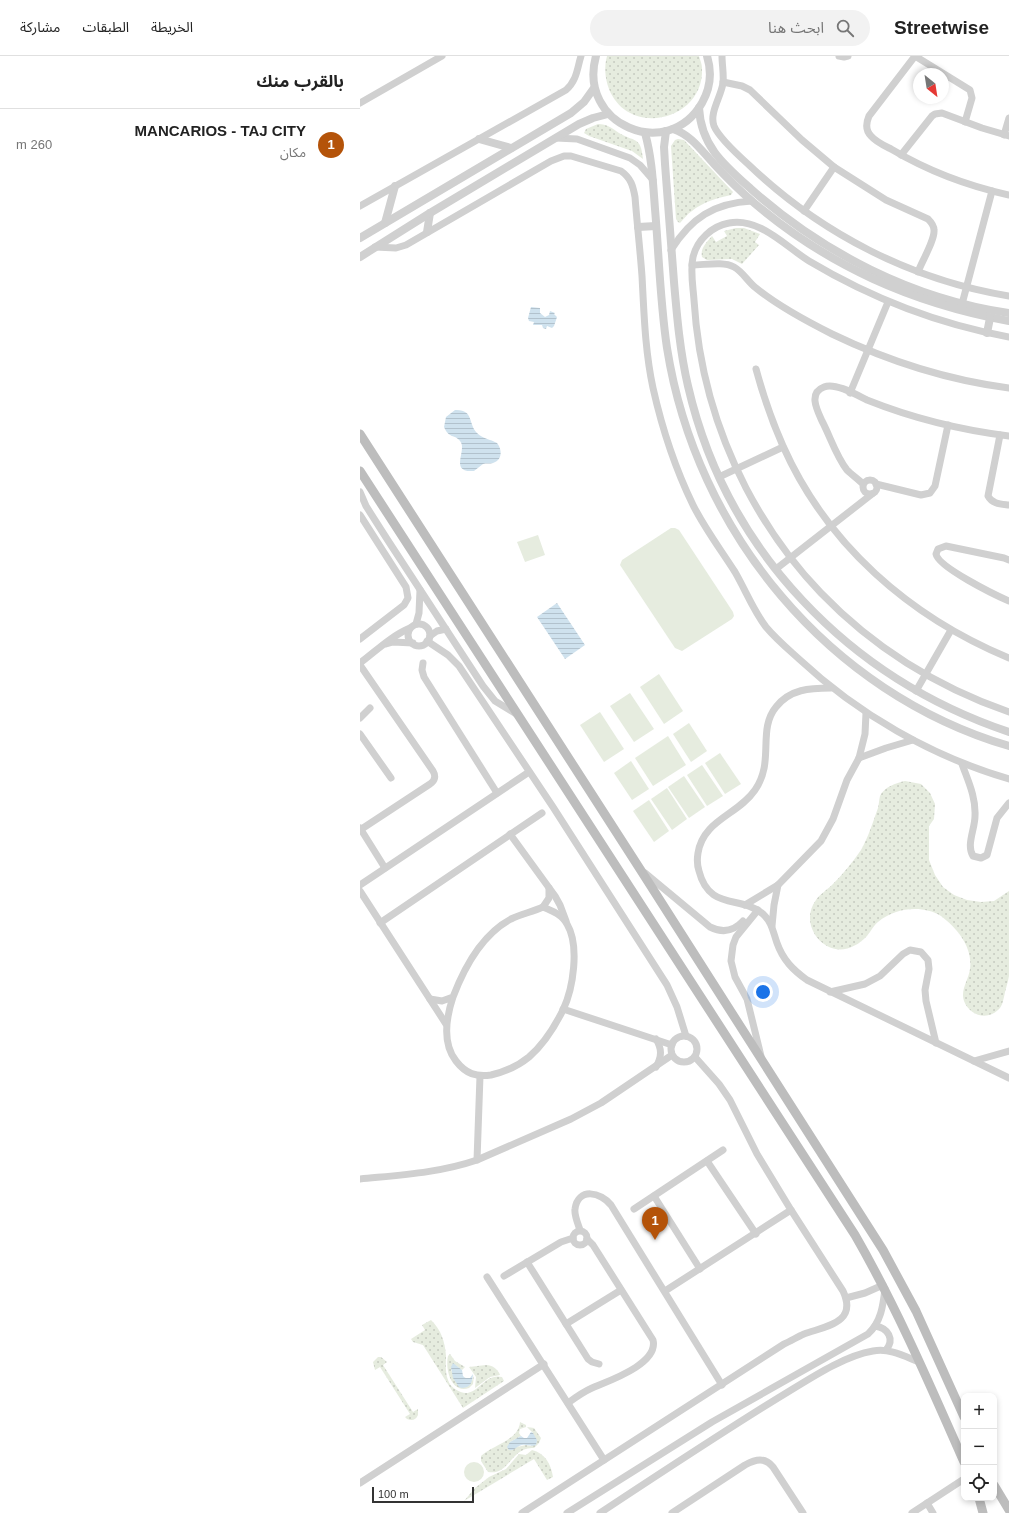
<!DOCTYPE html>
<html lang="ar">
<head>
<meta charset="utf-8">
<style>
	body { margin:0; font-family:Helvetica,"Noto Sans Arabic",sans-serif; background:#f2f2f2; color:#222; direction:rtl }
	.controls { position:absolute; right:12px; bottom:12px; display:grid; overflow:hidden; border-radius:8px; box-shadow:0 2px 6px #0003 }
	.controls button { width:36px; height:36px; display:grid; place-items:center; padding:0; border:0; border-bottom:1px solid #e0e0e0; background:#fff; color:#222; font:20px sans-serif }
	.compass { position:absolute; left:553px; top:12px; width:36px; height:36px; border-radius:50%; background:#fff; box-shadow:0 2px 6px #0003; rotate:150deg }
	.scale { position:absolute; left:12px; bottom:10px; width:102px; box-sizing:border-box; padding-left:4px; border:2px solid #333; border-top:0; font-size:11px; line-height:14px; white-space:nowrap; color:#333; -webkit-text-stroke:3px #fff; paint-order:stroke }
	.you { position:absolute; left:403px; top:936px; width:14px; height:14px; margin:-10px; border:3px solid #fff; border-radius:50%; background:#1a73e8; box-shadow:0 0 0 6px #1a73e833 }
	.badge { display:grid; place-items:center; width:26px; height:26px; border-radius:50%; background:#b45309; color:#fff; font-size:13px; font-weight:700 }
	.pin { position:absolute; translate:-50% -33px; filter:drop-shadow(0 1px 2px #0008) }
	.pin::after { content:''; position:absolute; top:21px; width:14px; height:12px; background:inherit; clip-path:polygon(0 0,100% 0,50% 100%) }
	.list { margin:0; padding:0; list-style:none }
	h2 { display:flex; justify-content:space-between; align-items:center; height:52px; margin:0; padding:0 16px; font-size:17px }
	h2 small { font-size:13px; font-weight:400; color:#767676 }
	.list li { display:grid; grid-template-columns:26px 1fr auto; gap:12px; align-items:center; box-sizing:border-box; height:72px; padding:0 16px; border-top:1px solid #e0e0e0 }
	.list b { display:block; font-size:15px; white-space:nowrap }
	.list p { margin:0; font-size:13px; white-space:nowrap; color:#767676 }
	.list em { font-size:13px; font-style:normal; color:#767676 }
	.icon { flex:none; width:22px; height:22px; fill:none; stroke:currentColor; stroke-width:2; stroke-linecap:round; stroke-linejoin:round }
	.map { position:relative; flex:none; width:649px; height:1457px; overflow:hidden; direction:ltr }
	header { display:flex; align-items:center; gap:24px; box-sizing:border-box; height:56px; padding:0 20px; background:#fff; border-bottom:1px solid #e0e0e0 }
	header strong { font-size:19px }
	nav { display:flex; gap:22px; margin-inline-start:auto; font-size:14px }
	.search { width:280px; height:36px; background:#f2f2f2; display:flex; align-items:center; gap:10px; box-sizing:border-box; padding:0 14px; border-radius:22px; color:#767676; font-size:15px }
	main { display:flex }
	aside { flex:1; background:#fff }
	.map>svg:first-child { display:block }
	.grass { fill:url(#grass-dots) }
	.green { fill:#e6ecdf }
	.water { fill:url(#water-rules) }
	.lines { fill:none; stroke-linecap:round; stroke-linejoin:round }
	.minor { stroke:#d0d0d0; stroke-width:7 }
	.tertiary { stroke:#d0d0d0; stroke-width:8 }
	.secondary { stroke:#bdbdbd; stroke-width:9 }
</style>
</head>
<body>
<header>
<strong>Streetwise</strong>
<div class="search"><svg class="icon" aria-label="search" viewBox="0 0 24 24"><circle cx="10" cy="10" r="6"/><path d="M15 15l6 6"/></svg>ابحث هنا</div>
<nav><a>الخريطة</a><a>الطبقات</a><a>مشاركة</a></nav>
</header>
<main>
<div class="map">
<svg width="649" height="1457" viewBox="0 0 649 1457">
	<defs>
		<pattern id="grass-dots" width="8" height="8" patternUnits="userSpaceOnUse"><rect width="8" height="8" fill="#e6ecdf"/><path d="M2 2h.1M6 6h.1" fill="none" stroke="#c6cbc0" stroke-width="1.8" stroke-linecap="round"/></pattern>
		<pattern id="water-rules" width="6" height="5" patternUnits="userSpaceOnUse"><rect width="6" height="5" fill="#cfe2ee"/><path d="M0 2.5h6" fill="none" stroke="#b2c2cd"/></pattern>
	</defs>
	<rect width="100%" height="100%" fill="#fff"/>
	<!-- grass -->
	<g class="grass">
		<path d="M 247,0 L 339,0 C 340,4 342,8 342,12 C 345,64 269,83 249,33 C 245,22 244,11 247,0 Z"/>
		<path d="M 238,68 C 247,68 252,72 259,77 C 274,86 281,80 283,103 L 272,95 L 229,80 L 224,77 L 226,73 Z"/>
		<path d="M 318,83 L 324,84 L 373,136 L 371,139 C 357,142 343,146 332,155 C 327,158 324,163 320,167 L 318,166 L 316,163 L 311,90 L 315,84 Z"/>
		<path d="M 376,172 L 384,172 L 400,178 L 395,186 L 399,189 L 382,208 L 372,203 L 347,204 L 342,201 C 340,192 347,186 352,180 L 356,186 L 367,180 L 364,175 Z"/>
		<path d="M 545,725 L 561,728 L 570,737 L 575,748 L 574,763 L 569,770 L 569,804 L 575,819 L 583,831 L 594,839 L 607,844 L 621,846 L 634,845 L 649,835 C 649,854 649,874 649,893 C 649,902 649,911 649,920 C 648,927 645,934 644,941 C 643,945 642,951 638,954 C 627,965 609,959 604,945 C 600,934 609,923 610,913 C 613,891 597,872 581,860 C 573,855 564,853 555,853 C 541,853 529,857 518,866 C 514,869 511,875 507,880 C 497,891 481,898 467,890 C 451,881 444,860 456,844 C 460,838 467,834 472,829 C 483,818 492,807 501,794 C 508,782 513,766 518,752 C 519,748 519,744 520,740 C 524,731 536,727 545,725 Z"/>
		<path d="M 71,1264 C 81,1274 85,1285 86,1300 C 86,1308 85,1316 88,1324 C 89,1328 92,1331 95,1333 C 116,1348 122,1316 142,1321 L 144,1325 L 103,1352 L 63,1289 L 53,1286 L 51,1283 L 65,1274 L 62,1269 Z"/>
		<path d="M 90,1298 L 95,1305 L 105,1311 L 102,1314 L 95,1309 L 91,1315 L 112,1325 L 114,1319 L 113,1328 L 109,1332 C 91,1338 85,1313 88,1300 Z"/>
		<path d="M 18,1301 L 21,1301 L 27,1306 L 23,1309 L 53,1356 L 58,1353 L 58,1359 C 56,1364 52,1365 47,1363 L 45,1361 L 50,1358 L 20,1311 L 15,1314 L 13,1306 Z"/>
		<path d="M 126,1309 C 132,1309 138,1313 140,1319 L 130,1321 L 115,1332 L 116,1321 L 109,1311 Z"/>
		<path d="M 160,1366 L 166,1369 L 166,1371 L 160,1373 L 159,1377 L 161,1380 L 150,1386 L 157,1391 L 166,1389 L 171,1390 L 173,1377 L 167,1371 L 174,1372 L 181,1382 L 179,1387 L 174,1392 C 151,1390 150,1420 128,1416 L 121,1405 L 121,1400 C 133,1389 159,1384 160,1366 Z"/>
		<path d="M 172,1394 C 185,1397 191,1408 193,1421 L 187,1424 L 174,1403 L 104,1445 L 115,1432 L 129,1421 L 146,1413 L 159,1398 L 166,1399 Z"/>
	</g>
	<!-- green -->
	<g class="green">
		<path d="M 311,472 L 315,472 L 319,474 L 373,556 L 374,560 L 372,563 L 322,595 L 315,592 L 260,509 L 262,504 Z"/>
		<path d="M 178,479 L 185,499 L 165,506 L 157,486 Z"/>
		<path d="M 299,618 L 323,655 L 304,668 L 280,631 Z"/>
		<path d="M 270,637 L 294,673 L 274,686 L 250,650 Z"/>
		<path d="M 240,656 L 264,693 L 244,706 L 220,669 Z"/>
		<path d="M 329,667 L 347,695 L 331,706 L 313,678 Z"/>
		<path d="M 308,680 L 326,709 L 293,730 L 275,702 Z"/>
		<path d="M 360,697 L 381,728 L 365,738 L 345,707 Z"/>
		<path d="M 271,705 L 289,733 L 272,744 L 254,717 Z"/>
		<path d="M 342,709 L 363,740 L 347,750 L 327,719 Z"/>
		<path d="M 324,720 L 345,751 L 329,762 L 308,731 Z"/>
		<path d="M 307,732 L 327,763 L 312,774 L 291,743 Z"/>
		<path d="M 289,744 L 309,775 L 294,786 L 273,755 Z"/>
		<circle cx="114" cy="1416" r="10"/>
	</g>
	<!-- water -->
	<g class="water">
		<path d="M 171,251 L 180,252 L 180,257 L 185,261 L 189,259 L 190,255 L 195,257 L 194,258 L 197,261 L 194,270 L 192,272 L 187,270 L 186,273 L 183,272 L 182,269 L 173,269 L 174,266 L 169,265 L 168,262 Z"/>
		<path d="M 95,354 C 114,353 108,368 117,377 C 123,383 130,383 137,387 C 142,393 143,404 133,407 C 130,408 126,407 123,408 L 114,415 C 88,417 108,394 100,385 C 95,378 89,383 84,371 L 86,361 Z"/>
		<path d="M 197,547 L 225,589 L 205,603 L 177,561 Z"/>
		<path d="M 93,1307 L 102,1314 L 103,1320 L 105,1322 L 110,1322 L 113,1318 C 112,1327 111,1331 102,1332 L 99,1331 L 93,1322 L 91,1311 Z"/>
		<path d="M 171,1376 L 173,1377 L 177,1384 L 176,1389 C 171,1391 167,1388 162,1389 C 156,1390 155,1395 149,1394 L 147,1391 L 150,1386 L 161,1380 L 164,1382 L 167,1382 Z"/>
	</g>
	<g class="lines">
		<!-- minor -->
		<g class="minor">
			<path d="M 362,0 C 362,9 364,18 363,27 C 361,41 349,57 354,70 C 359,82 379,100 389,109 C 460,177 551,224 649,240"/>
			<path d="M 479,0 L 484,1 L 488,0"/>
			<path d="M 555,0 L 509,60 C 506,67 505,74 511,80 C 516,86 525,90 531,93 C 568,115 608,130 649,139"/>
			<path d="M 555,0 L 610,34 L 612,42 L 605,66"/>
			<path d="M 363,26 L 382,30 L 390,34 L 442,84 L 474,111 L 526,144 L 568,163 C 571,166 574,169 574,174 C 575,184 562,205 558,216"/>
			<path d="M 0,47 L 82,0"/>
			<path d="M 644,79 L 649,62"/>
			<path d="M 196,82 L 217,83 L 270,102 L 280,109 L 293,124"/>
			<path d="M 541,99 L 572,60 L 575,58 L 582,57 L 622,72 L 649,80"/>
			<path d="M 0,150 L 206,34 C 217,24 217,13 221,0"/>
			<path d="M 444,155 L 474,111"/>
			<path d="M 15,191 L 36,192 L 46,189 L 191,105 L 204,100 L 211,100 L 261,115 C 271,122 273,130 275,141 C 277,167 280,193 282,220 C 284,257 285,295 293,332 C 302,372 315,412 333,449 C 345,473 361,494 375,516 C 386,535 393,554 406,571 C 416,583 428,593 439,603 C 498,658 571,700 649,723"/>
			<path d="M 311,194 C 331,162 354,147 392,145"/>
			<path d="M 332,209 C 345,209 363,205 374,211 C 383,216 388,226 396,232 C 418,250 446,265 472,278 C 528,305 587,324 649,332"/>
			<path d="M 602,248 L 632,135"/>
			<path d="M 649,281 C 578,268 511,242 449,205 C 425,190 399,161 369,167 C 352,170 337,184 333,201 C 330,215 333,230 334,244 C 338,310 356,374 386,432 C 406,470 431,506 461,537 C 514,592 577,631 649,656"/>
			<path d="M 396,313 C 403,339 412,365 423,390 C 467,489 550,561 649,602"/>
			<path d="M 490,337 L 528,246"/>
			<path d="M 640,379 L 628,440 C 632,448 641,448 649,449"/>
			<path d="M 359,421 L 423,391"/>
			<circle cx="510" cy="431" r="7"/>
			<path d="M 503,428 C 498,423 492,419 487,414 C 476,400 470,380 462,365 C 457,354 448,337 464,331 C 475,326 497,339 507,344 C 552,362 601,374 649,380"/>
			<path d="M 516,428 L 561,439 L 570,437 L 575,430 L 588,369"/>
			<path d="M 0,436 L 6,450 L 27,483 L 123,630 L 135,645 L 158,659"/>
			<path d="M 0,459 L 46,531 L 48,542 L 44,549 L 0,583"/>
			<path d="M 649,504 L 644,502 L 586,490 L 578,493 L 576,498 C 578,511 635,539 649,545"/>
			<path d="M 416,513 L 512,438"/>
			<path d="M 56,568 L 59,557 L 60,534"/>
			<circle cx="59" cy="579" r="11"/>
			<path d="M 70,580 L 77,575 L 86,573"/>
			<path d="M 67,585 L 88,599 L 99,610 L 193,751 L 307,929 L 317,951 L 326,980"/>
			<path d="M 26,588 L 33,586 L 53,587"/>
			<path d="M 0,607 C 16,595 31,580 50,572"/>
			<path d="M 63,607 L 62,614 L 64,621 L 137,737"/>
			<path d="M 0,609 L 73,715 C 76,720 75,725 70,728 L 0,774"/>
			<path d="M 471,632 C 450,632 430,633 416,651 C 397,674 415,706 395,734 C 378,759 343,764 338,797 C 337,803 337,809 339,815 C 349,855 381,839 403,858 C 412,866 413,876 417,887 C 423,904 433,914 447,924 L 649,1022"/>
			<path d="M 556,635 L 591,574"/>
			<path d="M 0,662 L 10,652"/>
			<path d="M 0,678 L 31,722"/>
			<path d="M 499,702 L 526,692 L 553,684"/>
			<path d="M 602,708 C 608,725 616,741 615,760 C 615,773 606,789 613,800 L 621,802 L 627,799 L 637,762 L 649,747"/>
			<path d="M 0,772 L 25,812"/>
			<path d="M 150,778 L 195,840 L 200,849 L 206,865"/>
			<path d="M 285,817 L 350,871 C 362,877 373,876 383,865"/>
			<path d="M 0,829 L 169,716"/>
			<path d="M 0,835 L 86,968"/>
			<path d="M 385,849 L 418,829 L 461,785 L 473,763 L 487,724 L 499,702 L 505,678 L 506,657"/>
			<path d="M 183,851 L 189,842 L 189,832"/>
			<path d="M 398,854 L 376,881 L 373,889 L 371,905 L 375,921 L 387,943 L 401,1000"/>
			<path d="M 20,867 L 182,757"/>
			<path d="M 412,870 L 414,849 L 418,829"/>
			<path d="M 470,936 L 505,928 L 520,920 L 543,898 L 550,894 L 561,896 L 568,904 L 569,913 L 565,934 L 566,945 L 576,987"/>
			<path d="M 70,943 L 82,945 L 93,941 C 104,912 121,879 151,863 C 161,858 172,856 183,851 C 193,855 202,859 207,868 C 220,890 213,933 203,954 C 195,970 183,989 169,1001 C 158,1010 144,1016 131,1019 C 116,1021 106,1018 96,1005 C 82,987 86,962 93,941"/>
			<path d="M 203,953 L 312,989"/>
			<circle cx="324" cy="993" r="13"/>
			<path d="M 296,983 C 302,993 302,1000 296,1011"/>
			<path d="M 614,1005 L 649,995"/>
			<path d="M 117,1104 L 120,1020"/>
			<path d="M 347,1105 L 396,1178"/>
			<path d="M 0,1123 C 40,1119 79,1117 117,1104 L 211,1063 L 241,1047 L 312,999"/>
			<path d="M 294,1140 L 340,1213"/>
			<path d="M 274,1153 L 363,1094"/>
			<path d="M 220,1174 C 218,1168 214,1159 215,1153 C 218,1131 241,1136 251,1149 L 362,1329"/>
			<circle cx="220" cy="1182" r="7"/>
			<path d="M 167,1206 L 228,1303 L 232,1306 L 239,1308"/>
			<path d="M 144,1220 L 201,1186 L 213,1182"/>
			<path d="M 127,1221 L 244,1404"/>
			<path d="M 305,1235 L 431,1154"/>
			<path d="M 486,1242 L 505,1237 L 523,1229"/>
			<path d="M 206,1268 L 261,1234"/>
			<path d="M 515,1270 C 528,1272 535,1283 526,1294"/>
			<path d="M 208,1347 C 216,1341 223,1336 232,1332 C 248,1325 299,1308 293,1284 L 233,1189 L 227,1183"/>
			<path d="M 0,1427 L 184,1308"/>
			<path d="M 567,1447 L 573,1457"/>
			<path d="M 162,1457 L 424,1288 C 431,1285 437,1281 444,1278 C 466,1270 498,1267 483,1235 L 431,1154 L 397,1098 L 370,1044 L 359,1028 L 335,1001"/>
			<path d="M 207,1457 L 352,1366 L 508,1278 C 521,1266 523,1250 525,1233"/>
			<path d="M 240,1457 C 299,1418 358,1379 418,1342 C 445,1326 482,1300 513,1295 C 530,1292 544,1300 559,1306"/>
			<path d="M 312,1457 L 385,1409 C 396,1403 405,1401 413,1411 L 443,1457"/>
			<path d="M 552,1457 L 604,1423"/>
		</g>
		<!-- tertiary -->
		<g class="tertiary">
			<path d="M 236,0 C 217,68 307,107 342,47 C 350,33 352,16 347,0"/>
			<path d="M 339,52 C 341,90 364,109 391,133 C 463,197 553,243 649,257"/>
			<path d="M 313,73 C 331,79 341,94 354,108 C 366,121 379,134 393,146 C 468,210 552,247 649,265"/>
			<path d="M 306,75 L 304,91 L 305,108 C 308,147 311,187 314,226 C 317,261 320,296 328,330 C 366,495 489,622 649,676"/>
			<path d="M 285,77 C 292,102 293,127 295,153 C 299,199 300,246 307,292 C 336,476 469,637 649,690"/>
			<path d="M 119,83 L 151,92"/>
			<path d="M 25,167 L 35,130"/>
			<path d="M 278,171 L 296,170"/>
			<path d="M 67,176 L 70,157"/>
			<path d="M 0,182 L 211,57 L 224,46 L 234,32"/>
			<path d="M 0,201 L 70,157 L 219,68 L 233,62 L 248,58"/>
			<path d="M 627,277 L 630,262"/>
		</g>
		<!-- secondary -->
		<g class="secondary">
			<path d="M 0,378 L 280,813 L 523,1194 L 556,1255 L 604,1361"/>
			<path d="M 0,415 L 495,1179 C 537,1252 570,1329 604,1406"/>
			<path d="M 634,1429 L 649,1454"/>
			<path d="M 619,1442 L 623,1457"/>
		</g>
	</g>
</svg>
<div class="controls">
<button>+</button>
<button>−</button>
<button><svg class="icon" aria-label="locate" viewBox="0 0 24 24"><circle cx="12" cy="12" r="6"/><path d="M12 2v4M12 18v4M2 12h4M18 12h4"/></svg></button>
</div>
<svg class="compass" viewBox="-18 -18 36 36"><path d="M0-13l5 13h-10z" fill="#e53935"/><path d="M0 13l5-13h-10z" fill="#767676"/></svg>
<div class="scale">100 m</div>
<div class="you"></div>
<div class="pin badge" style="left:295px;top:1184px">1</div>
</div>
<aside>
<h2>بالقرب منك<small></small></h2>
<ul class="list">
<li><span class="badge">1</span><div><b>MANCARIOS - TAJ CITY</b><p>مكان</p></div><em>260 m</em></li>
</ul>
</aside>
</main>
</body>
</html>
